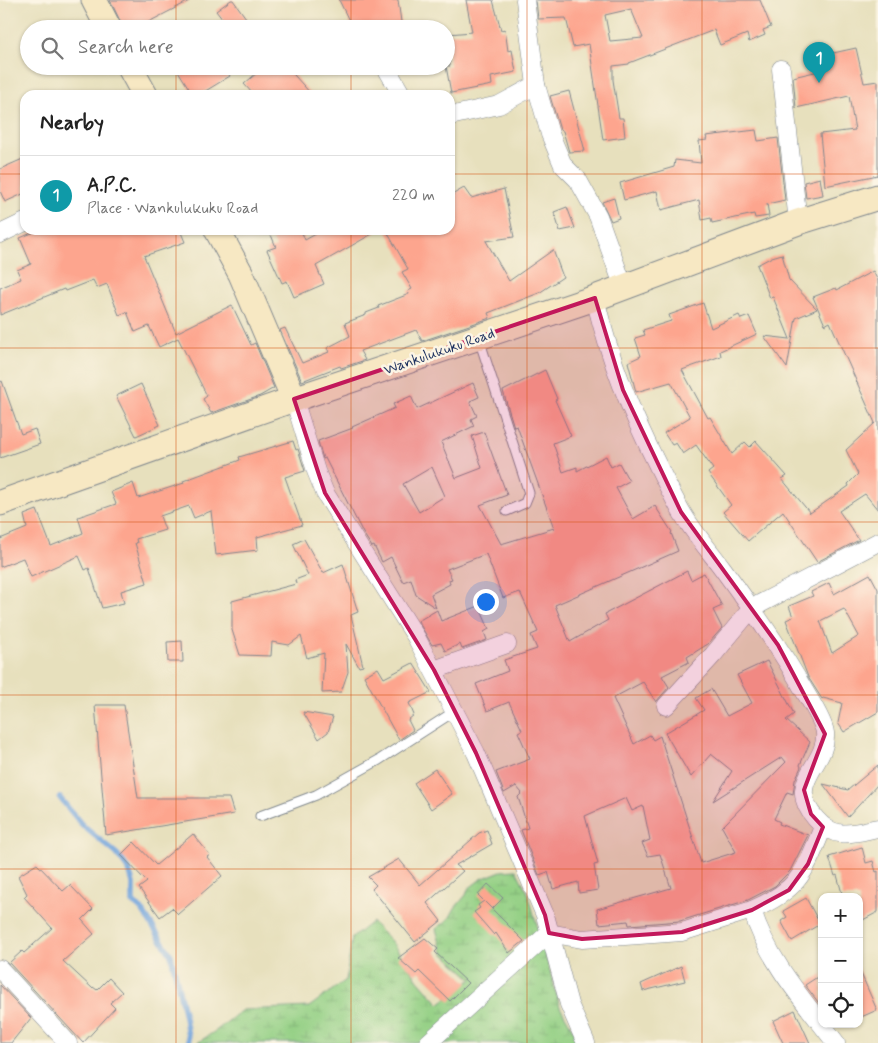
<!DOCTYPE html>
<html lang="en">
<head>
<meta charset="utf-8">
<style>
	body { margin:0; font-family:Mynerve,sans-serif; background:#f2f2f2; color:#222 }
	.controls { position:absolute; right:15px; bottom:15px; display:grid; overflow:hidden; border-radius:10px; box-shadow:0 1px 4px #0004 }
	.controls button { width:45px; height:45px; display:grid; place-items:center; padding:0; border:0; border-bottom:1px solid #e0e0e0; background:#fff; color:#222; font:25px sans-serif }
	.you { position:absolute; left:485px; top:601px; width:18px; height:18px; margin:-12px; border:4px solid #fff; border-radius:50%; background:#1a73e8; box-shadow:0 0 0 8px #1a73e833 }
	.badge { display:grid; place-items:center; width:32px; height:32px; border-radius:50%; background:#1a73e8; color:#fff; font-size:16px; font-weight:700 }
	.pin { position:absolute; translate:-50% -41px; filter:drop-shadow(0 1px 2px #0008) }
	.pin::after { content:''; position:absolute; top:26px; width:18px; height:15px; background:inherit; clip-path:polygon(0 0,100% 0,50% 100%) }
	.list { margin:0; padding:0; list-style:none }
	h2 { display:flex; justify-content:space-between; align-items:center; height:65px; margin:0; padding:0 20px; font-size:21px }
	h2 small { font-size:16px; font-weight:400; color:#767676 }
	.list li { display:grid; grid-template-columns:32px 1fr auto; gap:15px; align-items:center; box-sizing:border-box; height:80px; padding:0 20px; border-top:1px solid #e0e0e0 }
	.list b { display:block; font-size:19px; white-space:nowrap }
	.list p { margin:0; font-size:16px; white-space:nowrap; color:#767676 }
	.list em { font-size:16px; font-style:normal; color:#767676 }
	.icon { flex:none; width:28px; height:28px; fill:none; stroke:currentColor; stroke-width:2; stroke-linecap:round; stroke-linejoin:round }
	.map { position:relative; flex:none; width:878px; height:1043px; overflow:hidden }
	.search { position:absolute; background:#fff; box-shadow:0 1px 4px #0004; left:20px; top:20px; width:435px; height:55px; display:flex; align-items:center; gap:12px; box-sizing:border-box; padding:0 18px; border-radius:28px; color:#767676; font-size:19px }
	.panel { position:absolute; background:#fff; box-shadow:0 1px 4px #0004; left:20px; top:90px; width:435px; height:145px; border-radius:15px }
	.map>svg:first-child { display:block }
	.wetland { fill:url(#wetland-marsh); stroke:#588072 }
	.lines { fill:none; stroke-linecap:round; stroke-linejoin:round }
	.stream { stroke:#70a3dc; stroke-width:5.5 }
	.building { fill:#fda58e; fill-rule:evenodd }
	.lane-casing { stroke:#81888e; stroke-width:11 }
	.street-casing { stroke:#81888e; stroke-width:19 }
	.secondary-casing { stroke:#81888e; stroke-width:27 }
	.lane { stroke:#fff; stroke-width:9 }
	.street { stroke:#fff; stroke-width:18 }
	.secondary { stroke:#f7e8c3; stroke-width:25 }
	.marked { fill:#c2185b; fill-opacity:0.2; stroke:#c2185b; stroke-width:4; stroke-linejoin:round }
	.grid { fill:none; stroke:#d45514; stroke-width:1; stroke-opacity:0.55 }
	.labels { text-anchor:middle; stroke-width:5; stroke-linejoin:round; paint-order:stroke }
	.street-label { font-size:15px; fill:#1b2f5e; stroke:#fcf5e5 }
</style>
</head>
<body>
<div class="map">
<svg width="878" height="1043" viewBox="0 0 878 1043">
	<defs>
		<pattern id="wetland-marsh" width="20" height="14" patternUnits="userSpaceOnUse" patternTransform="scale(1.25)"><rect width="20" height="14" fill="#94d085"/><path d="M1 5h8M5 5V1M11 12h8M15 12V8" fill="none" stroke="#7fb375"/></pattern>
	</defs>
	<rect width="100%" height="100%" fill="#fcf5e5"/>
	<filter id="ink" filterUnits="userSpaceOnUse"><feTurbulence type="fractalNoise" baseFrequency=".02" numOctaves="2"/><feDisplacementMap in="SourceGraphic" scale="10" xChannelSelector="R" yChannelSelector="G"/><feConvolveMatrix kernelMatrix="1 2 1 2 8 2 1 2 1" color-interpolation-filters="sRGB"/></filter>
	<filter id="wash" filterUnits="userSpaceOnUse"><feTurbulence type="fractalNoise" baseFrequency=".0096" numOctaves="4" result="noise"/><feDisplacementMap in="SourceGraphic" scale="20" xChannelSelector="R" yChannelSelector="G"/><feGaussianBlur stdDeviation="1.12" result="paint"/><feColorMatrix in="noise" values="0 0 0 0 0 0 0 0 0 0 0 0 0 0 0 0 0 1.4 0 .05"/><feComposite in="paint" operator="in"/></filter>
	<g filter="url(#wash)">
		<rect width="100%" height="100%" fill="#e7e0bd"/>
		<!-- wetland -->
		<path class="wetland" d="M 516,870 L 528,893 L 560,1007 L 581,1043 L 197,1043 L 217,1030 L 242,1010 L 309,1007 L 346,980 L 352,938 L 372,922 L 391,941 L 418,980 L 439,1004 L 472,979 L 443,953 L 436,929 L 449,919 L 455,908 L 466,895 L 468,889 L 481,879 L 501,871 Z"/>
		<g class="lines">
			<!-- stream -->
			<path class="stream" d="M 60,798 L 83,826 L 117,854 L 129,870 L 133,883 L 133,902 L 142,910 L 171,955 L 185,1017 L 189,1043"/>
		</g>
		<g id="blocks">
			<!-- building -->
			<g class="building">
				<path d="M 110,0 L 191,0 L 135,29 L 124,29 Z"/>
				<path d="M 231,0 L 233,0 L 254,29 L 230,29 L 216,11 Z"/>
				<path d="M 339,0 L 398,0 L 402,29 L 353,29 Z"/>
				<path d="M 466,0 L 493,0 L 501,30 L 505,29 L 508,51 L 512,50 L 516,72 L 491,77 L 492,85 L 451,93 L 446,66 L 450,66 L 448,34 L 472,32 Z"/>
				<path d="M 536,0 L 760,0 L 771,27 L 763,30 L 765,35 L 749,42 L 747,34 L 720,45 L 714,30 L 629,63 L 629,64 L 613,66 L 613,80 L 619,118 L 623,118 L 625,137 L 603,140 L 589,44 L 573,47 L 566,18 L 538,19 ZM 631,9 L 643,38 L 610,41 L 605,15 Z"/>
				<path d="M 856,48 L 864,83 L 878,81 L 878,175 L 825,186 L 820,134 L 855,130 L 849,96 L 796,108 L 793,77 L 819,71 L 815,57 Z"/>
				<path d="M 175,66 L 224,66 L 230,76 L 199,95 L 193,95 Z"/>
				<path d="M 265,66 L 286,66 L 312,95 L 254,95 L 244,84 Z"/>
				<path d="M 569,91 L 585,151 L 569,152 L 563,131 L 560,130 L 550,96 Z"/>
				<path d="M 756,130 L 758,141 L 778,138 L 785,200 L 767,204 L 769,216 L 755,218 L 754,214 L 712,223 L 711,218 L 702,220 L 699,200 L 661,210 L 657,191 L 624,200 L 620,183 L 674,167 L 675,160 L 701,163 L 699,141 L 707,140 L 706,136 Z"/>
				<path d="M 25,158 L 25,193 L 5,202 L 0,191 L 0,169 Z"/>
				<path d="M 820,178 L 823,195 L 806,198 L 804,182 Z"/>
				<path d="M 464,188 L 471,198 L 504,189 L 514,237 L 486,241 L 509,281 L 553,250 L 563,277 L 539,293 L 488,313 L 490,318 L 422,341 L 416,330 L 360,351 L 365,360 L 341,368 L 340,366 L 302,381 L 280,330 L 285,328 L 302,363 L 329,352 L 327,348 L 350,336 L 345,323 L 366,315 L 366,313 L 379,308 L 378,306 L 409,294 L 408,291 L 412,289 L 402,272 L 408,269 L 386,230 L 450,230 L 450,196 Z"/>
				<path d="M 614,198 L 619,218 L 611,221 L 602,202 Z"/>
				<path d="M 567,207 L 575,228 L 560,231 L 554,212 Z"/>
				<path d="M 39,230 L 180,230 L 185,242 L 144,256 L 176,333 L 232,305 L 251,345 L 255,343 L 274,388 L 260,396 L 211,413 L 203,399 L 207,396 L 178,338 L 159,347 L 149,326 L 135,332 L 127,312 L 119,315 L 107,284 L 97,288 L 93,280 L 65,291 L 64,289 L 0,315 L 0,288 L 21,279 L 17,270 L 31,264 L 20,238 Z"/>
				<path d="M 269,230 L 301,230 L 305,240 L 323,230 L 379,230 L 316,266 L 324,284 L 294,297 L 287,281 L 282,283 L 267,250 L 276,247 Z"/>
				<path d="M 782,254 L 789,280 L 817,309 L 796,318 L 787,368 L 764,336 L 790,339 L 773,297 L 770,298 L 757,265 L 772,257 Z"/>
				<path d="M 873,271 L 878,281 L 878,510 L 865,494 L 839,511 L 859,540 L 817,562 L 783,511 L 748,541 L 723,512 L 731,505 L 708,473 L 713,469 L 696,445 L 683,454 L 676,443 L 672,445 L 664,433 L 690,417 L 671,382 L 636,392 L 628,362 L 641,356 L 635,338 L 645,335 L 643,330 L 671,321 L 669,315 L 703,303 L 711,328 L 739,315 L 741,319 L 749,316 L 757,334 L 720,351 L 721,356 L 682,370 L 708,418 L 710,417 L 732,454 L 745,442 L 750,447 L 756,441 L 787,476 L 782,479 L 810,513 L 849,486 L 848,484 L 858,474 L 846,450 L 875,423 L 830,322 L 825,325 L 813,297 L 836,288 L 837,290 Z"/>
				<path d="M 545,370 L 557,399 L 555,400 L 571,436 L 553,443 L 563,472 L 577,467 L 577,471 L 606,456 L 611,467 L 619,463 L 629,481 L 616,488 L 633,519 L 655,506 L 672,532 L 671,533 L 678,551 L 555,605 L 570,642 L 608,620 L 605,614 L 687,571 L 691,580 L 704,573 L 722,606 L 713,610 L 722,628 L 708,644 L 687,657 L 689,662 L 662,676 L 669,687 L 656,702 L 643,682 L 613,698 L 634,744 L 650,735 L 653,740 L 660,736 L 701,863 L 736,852 L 722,827 L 786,762 L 782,757 L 713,801 L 732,771 L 711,754 L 691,777 L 665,733 L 704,710 L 696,698 L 711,689 L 727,716 L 752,703 L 737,675 L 767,661 L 794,714 L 786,720 L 810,742 L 800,765 L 801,767 L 795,780 L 793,794 L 787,792 L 774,819 L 780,822 L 779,824 L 808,835 L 790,871 L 775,886 L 748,900 L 680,921 L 629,925 L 628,921 L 599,924 L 597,909 L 671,888 L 660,854 L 648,856 L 642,843 L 650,840 L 643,806 L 632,811 L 626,798 L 585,816 L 598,864 L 594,865 L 598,890 L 579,893 L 578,882 L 553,889 L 548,872 L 539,875 L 521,830 L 528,828 L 518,797 L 522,793 L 516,786 L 504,793 L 496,772 L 530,759 L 518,732 L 522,730 L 509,702 L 487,711 L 476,684 L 508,671 L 504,660 L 537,649 L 531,635 L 538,632 L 520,592 L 503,598 L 486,554 L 447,569 L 452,579 L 449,580 L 450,584 L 431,594 L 436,608 L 416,595 L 411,579 L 403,582 L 391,557 L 382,562 L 374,546 L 372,547 L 363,533 L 325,458 L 323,459 L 318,441 L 353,428 L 352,427 L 395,408 L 393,404 L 411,396 L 417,409 L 473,383 L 479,397 L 470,401 L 477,416 L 471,419 L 474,426 L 441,442 L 456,478 L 482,468 L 472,436 L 484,432 L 507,495 L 480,505 L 501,544 L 554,528 L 517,426 L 514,427 L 503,391 ZM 432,467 L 445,496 L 419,512 L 403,484 Z"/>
				<path d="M 2,381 L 21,434 L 35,429 L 40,444 L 0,458 L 0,382 Z"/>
				<path d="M 141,384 L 160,425 L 136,436 L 116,396 Z"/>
				<path d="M 293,441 L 296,450 L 298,449 L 305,471 L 285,477 L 302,525 L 257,537 L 258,550 L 216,555 L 211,511 L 194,518 L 189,506 L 160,516 L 165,530 L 136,539 L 137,543 L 135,543 L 147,583 L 121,591 L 124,603 L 102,608 L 89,568 L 85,570 L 79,556 L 31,577 L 23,558 L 0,567 L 0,539 L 27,528 L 24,515 L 37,510 L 51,546 L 83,533 L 78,517 L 116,504 L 111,492 L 133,483 L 138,498 L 184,483 L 183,481 L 240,460 L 239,457 Z"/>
				<path d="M 304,539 L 323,573 L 343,564 L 358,612 L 351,615 L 363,666 L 359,667 L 346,644 L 348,672 L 341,692 L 322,693 L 324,653 L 307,658 L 301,636 L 289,645 L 272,642 L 271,656 L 240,655 L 232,630 L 232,601 L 296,584 L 295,580 L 308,575 L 293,544 Z"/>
				<path d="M 870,574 L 878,589 L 878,712 L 844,732 L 838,723 L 842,703 L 823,698 L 822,699 L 808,677 L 786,620 L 793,617 L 789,606 L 813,596 L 811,592 L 829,583 L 834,594 ZM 844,609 L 859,636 L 832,653 L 820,621 Z"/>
				<path d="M 479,606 L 489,629 L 484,632 L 487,640 L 462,649 L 460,644 L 445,651 L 441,643 L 432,645 L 418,621 L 437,610 L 441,621 Z"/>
				<path d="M 182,641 L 183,662 L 168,662 L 167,642 Z"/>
				<path d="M 413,663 L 431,692 L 409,703 L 414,715 L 408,720 L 413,730 L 399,740 L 364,676 L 378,668 L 384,678 Z"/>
				<path d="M 95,705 L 124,705 L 138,798 L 229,798 L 234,814 L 106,835 Z"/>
				<path d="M 303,712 L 333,717 L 328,732 L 319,739 Z"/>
				<path d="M 878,765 L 878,784 L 848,817 L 823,784 L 848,790 Z"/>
				<path d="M 435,769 L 452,794 L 431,809 L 414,783 Z"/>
				<path d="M 487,830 L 492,844 L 456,865 L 463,871 L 427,903 L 441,921 L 415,942 L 372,889 L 376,885 L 368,877 L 399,859 L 420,885 L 479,833 Z"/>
				<path d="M 193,834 L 210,855 L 207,857 L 222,876 L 178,914 L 172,908 L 160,917 L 139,888 L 147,882 L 121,855 L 134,842 L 156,865 Z"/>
				<path d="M 862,847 L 866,863 L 873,861 L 876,872 L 878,871 L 878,912 L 859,922 L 859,897 L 843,897 L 837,875 L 835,876 L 829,857 Z"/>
				<path d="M 37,864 L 63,891 L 70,885 L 93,909 L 82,920 L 94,934 L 63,961 L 92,988 L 93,987 L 97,990 L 109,978 L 122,992 L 110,1003 L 115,1008 L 83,1043 L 9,963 L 22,951 L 24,953 L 52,928 L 24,897 L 27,894 L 18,876 Z"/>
				<path d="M 488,884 L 503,898 L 492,909 L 478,895 Z"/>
				<path d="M 806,898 L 820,924 L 792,941 L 781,921 L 787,917 L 783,911 Z"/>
				<path d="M 484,901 L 524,941 L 509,953 L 496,933 L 494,935 L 474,912 L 480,908 L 478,905 Z"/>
				<path d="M 425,938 L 438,949 L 435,952 L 468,983 L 450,1001 L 419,971 L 416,974 L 398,958 Z"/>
				<path d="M 681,966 L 685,981 L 643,991 L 641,984 Z"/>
				<path d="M 859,969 L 877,1010 L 859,1018 Z"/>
				<path d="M 822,974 L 822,1007 L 805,985 Z"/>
				<path d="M 0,985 L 31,1018 L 11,1043 L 0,1043 Z"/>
				<path d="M 795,1010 L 810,1043 L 783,1043 L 773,1021 Z"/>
			</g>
		</g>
	</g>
	<g filter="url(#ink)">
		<use href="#blocks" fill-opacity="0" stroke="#81888e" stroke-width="1"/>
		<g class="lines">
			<!-- lane casing -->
			<g class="lane-casing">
				<g id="lane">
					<path d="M 479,339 L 529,493 L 525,503 L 507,511"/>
					<path d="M 260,816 L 316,795 L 379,760 L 455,711"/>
				</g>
			</g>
			<!-- street casing -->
			<g class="street-casing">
				<g id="street">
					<path d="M 385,66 L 402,95"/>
					<path d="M 781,69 L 798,222"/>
					<path d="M 536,85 L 550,134 L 563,165 L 578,180 L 598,216 L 624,288"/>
					<path d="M 450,116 L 499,105 L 536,85 L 525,0"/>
					<path d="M 0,234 L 25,222"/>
					<path d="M 595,298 C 610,361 630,410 659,468 C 666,482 673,497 681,511 C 693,532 709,550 723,569 C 752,609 781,649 805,692 C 811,702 824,722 825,733 C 828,765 783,782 816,819 C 835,841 853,833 878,828"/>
					<path d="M 294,399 L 316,471 L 325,493 L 416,637 L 476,753 L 545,915 L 569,1004 L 586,1043"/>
					<path d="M 434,670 L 507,644"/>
					<path d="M 666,706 L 713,655 L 752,608 L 878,542"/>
					<path d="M 823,827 C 804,873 800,889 752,910 C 768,961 804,1001 836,1043"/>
					<path d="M 0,969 L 68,1043"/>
					<path d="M 428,1043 L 549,933 L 582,939 L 682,932 L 752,910"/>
				</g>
			</g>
			<!-- secondary casing -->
			<g class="secondary-casing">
				<g id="secondary">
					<path d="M 94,0 L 109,29"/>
					<path d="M 129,66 L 145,95"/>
					<path d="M 217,230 L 241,274 L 294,399"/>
					<path d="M 0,503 L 294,399 L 595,298 L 798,222 L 878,197"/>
				</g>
			</g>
			<!-- lane -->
			<use href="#lane" class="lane"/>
			<!-- street -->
			<use href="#street" class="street"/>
			<!-- secondary -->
			<use href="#secondary" class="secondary"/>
		</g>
	</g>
	<!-- marked area -->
	<path class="marked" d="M 595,298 L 623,390 L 681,512 L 778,645 L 825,734 L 804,790 L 811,814 L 823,827 L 808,864 L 789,890 L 752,910 L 682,932 L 582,939 L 549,933 L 545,915 L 476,753 L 434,670 L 325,493 L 294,399 Z"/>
	<!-- grid -->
	<path class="grid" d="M 176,0 L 176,29M 351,0 L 351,29M 527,0 L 527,1043M 702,0 L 702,1043M 176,66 L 176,95M 351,66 L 351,95M 0,174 L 25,174M 450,174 L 878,174M 176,230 L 176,1043M 351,230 L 351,1043M 0,348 L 878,348M 0,522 L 878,522M 0,695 L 878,695M 0,869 L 878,869"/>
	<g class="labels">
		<!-- street labels -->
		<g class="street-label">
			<text transform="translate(439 351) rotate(-19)" y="5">Wankulukuku Road</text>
		</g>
	</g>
</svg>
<div class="controls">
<button>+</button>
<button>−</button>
<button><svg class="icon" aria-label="locate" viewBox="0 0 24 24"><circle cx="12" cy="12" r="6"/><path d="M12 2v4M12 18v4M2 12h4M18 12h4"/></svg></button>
</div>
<div class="you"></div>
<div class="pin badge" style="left:819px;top:83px;background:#0f9aa8">1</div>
<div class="search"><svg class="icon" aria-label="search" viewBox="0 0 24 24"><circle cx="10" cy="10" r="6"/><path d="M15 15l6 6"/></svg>Search here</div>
<section class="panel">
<h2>Nearby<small></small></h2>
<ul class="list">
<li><span class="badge" style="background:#0f9aa8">1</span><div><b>A.P.C.</b><p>Place · Wankulukuku Road</p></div><em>220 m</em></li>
</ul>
</section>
</div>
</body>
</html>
